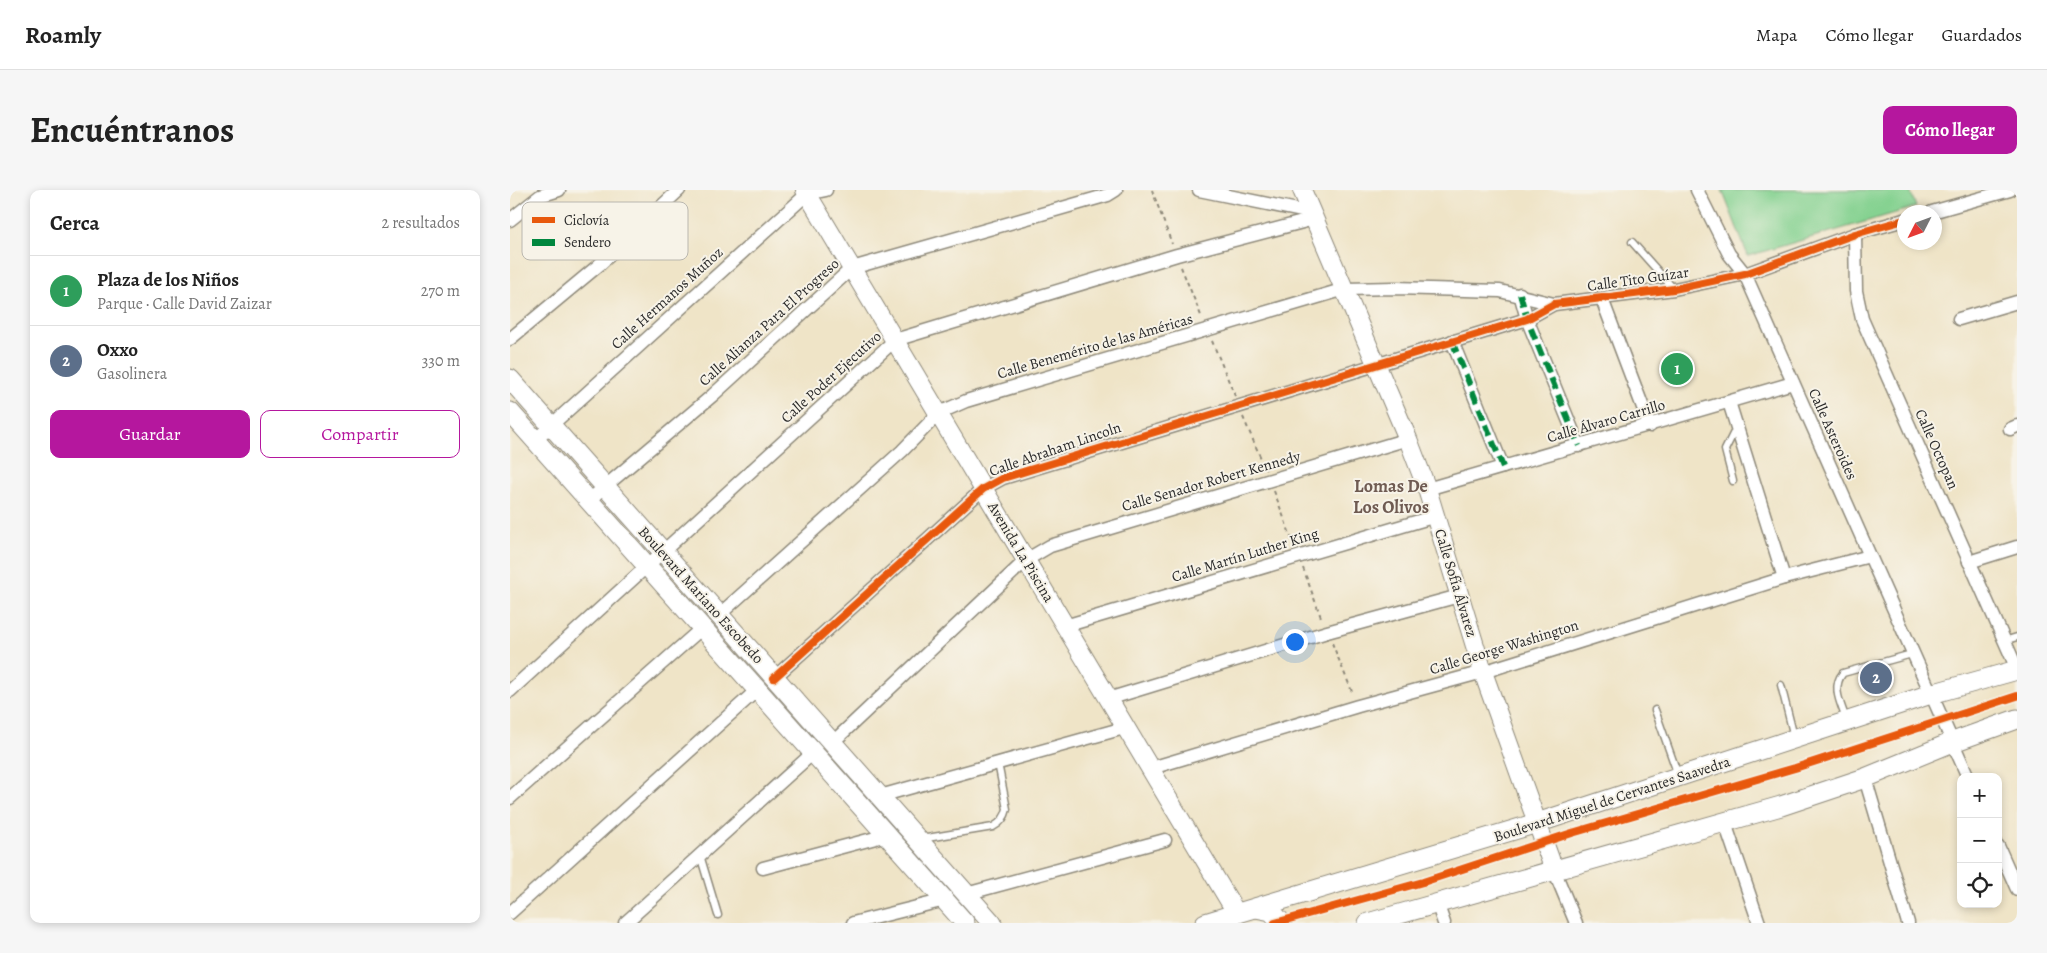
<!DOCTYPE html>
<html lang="es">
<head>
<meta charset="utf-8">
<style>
	body { margin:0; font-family:Alegreya,serif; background:#f6f6f6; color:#222 }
	.controls { position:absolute; right:15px; bottom:15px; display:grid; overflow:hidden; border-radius:10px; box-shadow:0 2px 8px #0003 }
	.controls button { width:45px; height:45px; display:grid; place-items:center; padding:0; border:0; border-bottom:1px solid #e0e0e0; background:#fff; color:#222; font:25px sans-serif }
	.compass { position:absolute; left:1387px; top:15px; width:45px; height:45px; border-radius:50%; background:#fff; box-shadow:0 2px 8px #0003; rotate:228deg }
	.you { position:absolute; left:784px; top:451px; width:18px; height:18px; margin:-12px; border:4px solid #fff; border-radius:50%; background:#1a73e8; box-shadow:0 0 0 8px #1a73e833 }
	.badge { display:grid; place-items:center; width:32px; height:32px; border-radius:50%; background:#b5179e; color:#fff; font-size:16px; font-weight:700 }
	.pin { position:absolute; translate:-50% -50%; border:2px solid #fff; box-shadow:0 1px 5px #0006 }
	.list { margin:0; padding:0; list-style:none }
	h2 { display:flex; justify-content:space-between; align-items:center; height:65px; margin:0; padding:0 20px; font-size:21px }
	h2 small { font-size:16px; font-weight:400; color:#767676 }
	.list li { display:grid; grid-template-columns:32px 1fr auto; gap:15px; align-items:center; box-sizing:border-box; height:70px; padding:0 20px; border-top:1px solid #e0e0e0 }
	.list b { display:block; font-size:19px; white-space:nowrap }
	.list p { margin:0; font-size:16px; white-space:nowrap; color:#767676 }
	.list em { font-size:16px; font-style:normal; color:#767676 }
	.actions { display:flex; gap:10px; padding:15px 20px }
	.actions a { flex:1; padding:11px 0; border:1px solid #b5179e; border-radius:10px; text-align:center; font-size:18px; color:#b5179e }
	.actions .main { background:#b5179e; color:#fff }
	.icon { flex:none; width:28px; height:28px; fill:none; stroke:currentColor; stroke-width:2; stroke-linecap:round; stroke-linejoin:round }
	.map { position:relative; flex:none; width:1507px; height:733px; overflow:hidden; border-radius:10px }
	header { display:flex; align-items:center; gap:30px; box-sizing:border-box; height:70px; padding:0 25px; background:#fff; border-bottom:1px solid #e0e0e0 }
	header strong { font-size:24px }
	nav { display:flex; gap:28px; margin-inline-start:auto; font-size:18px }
	.intro { display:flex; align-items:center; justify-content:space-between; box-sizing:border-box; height:120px; padding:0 30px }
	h1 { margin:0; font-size:35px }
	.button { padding:12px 22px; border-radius:10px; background:#b5179e; color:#fff; font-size:18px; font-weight:700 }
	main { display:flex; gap:30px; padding:0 30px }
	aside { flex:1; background:#fff; border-radius:10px; box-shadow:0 2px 8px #0003 }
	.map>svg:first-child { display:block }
	.grass { fill:#85d291; stroke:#587e5e }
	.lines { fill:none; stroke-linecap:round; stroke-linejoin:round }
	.lane-casing { stroke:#8d8879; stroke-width:9 }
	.street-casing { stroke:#8d8879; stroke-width:15 }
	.secondary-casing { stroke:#8d8879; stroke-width:20 }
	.primary-casing { stroke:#8d8879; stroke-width:21 }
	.path { stroke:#8d8879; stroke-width:2; stroke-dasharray:4 4; stroke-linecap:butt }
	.lane { stroke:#fff; stroke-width:6 }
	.street { stroke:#fff; stroke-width:12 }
	.secondary { stroke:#fff; stroke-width:18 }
	.primary { stroke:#fff; stroke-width:19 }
	.quiet { stroke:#00873e; stroke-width:6; stroke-dasharray:12 6; stroke-linecap:butt }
	.cycleway-casing { stroke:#f7f3e8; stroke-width:11 }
	.cycleway { stroke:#e8590c; stroke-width:8 }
	.labels { text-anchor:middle; stroke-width:4; stroke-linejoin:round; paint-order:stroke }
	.street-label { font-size:15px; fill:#2b2b2b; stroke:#f7f3e8 }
	.quarter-label { font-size:18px; font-weight:bold; fill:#6f5b52; stroke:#f7f3e8 }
	.key { fill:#f7f3e8; stroke:#bab7af; stroke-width:1 }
	.key-label { font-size:14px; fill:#2b2b2b }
</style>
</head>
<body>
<header>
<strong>Roamly</strong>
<nav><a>Mapa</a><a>Cómo llegar</a><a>Guardados</a></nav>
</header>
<div class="intro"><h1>Encuéntranos</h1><a class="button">Cómo llegar</a></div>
<main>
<aside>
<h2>Cerca<small>2 resultados</small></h2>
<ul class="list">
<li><span class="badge" style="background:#2e9e5b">1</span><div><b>Plaza de los Niños</b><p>Parque · Calle David Zaizar</p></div><em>270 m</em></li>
<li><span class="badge" style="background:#5c6f8a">2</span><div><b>Oxxo</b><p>Gasolinera</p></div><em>330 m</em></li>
</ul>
<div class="actions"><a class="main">Guardar</a><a>Compartir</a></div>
</aside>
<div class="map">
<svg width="1507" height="733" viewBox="0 0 1507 733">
	<rect width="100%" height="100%" fill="#f7f3e8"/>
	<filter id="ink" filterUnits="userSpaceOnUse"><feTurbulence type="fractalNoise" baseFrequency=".02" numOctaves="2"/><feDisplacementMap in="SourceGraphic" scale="10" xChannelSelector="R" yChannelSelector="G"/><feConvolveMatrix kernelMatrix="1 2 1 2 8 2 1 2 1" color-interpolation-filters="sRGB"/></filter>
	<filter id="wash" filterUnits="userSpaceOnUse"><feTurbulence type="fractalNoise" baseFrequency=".0096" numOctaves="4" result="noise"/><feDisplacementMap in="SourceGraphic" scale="20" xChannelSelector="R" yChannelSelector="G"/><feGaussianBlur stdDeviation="1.12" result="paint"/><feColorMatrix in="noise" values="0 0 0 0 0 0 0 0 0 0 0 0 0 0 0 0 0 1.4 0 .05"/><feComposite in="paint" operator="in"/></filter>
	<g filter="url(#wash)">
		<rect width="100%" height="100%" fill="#efe4c7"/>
		<!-- grass -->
		<path class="grass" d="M 1212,0 L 1400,0 L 1406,17 L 1238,66 Z"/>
	</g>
	<g filter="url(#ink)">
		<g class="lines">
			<!-- lane casing -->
			<g class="lane-casing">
				<g id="lane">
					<path d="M 1122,52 L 1163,98"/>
					<path d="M 1223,291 L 1215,260 L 1226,238"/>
					<path d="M 1494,451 L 1507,447"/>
					<path d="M 1271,495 L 1284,547"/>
					<path d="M 1145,520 L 1168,585"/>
					<path d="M 1336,529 C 1331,514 1321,497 1333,483 L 1402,464"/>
					<path d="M 411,649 L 483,637 C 491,633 495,628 497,619 L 488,573"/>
					<path d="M 190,665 L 208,725"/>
				</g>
			</g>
			<!-- street casing -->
			<g class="street-casing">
				<g id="street">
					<path d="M 689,0 L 802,23"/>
					<path d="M 1187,0 L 1219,64 L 1235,84 L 1458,587"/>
					<path d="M 1422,22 L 1500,0"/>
					<path d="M 0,30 L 30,6 L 49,0"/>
					<path d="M 1345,44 L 1346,101 L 1352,129 L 1507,479"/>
					<path d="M 1010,104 L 1017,129 L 1069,256"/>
					<path d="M 1092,109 L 1140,236"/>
					<path d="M 1449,129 L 1507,112"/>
					<path d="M 0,149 L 89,75 L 169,0"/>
					<path d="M 942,151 L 993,277"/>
					<path d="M 1219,212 L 1274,388"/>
					<path d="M 1500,239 L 1507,236"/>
					<path d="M 25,250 L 297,4 L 316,0"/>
					<path d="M 917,299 L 1283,193"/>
					<path d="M 78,311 L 203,205 L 342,78 L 598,5 L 606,0"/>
					<path d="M 1459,372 L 1507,357"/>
					<path d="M 209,425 L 392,261 L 429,223 L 456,211 L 835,99 L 885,98 L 990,101 L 1044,114"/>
					<path d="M 555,436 L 926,326"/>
					<path d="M 264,488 L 473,299 L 493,288 L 1017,129 L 1044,114 L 1164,99 L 1235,84 L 1345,44 L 1394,30"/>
					<path d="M 0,501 L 385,150 L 667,65 L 804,29"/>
					<path d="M 598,509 L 817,442 L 949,406"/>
					<path d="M 322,553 L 516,370 L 540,356 L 898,249"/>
					<path d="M 638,579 L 848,516 L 973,482 L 1274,388 L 1360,366"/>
					<path d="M 1355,588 L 1398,733"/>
					<path d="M 370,606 L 614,538"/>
					<path d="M 0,608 L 192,438"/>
					<path d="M 1215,633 L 1249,733"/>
					<path d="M 1488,656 L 1507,699"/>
					<path d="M 253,678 L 377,645"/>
					<path d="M 1044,680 L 1066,733"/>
					<path d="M 456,704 L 655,650"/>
					<path d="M 927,713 L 934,733"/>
					<path d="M 0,723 L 247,500"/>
					<path d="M 115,733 L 304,562"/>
					<path d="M 343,733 L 435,710"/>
				</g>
			</g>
			<!-- secondary casing -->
			<g class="secondary-casing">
				<g id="secondary">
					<path d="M 295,0 L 727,724"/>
					<path d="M 792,0 L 898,249 L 917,299 L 973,482 L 1044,680"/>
				</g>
			</g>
			<!-- primary casing -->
			<g class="primary-casing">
				<g id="primary">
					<path d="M 0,189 L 482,733"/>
					<path d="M 0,222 L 455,733"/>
					<path d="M 746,718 L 761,721 L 772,733"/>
					<path d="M 695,733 L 1027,633 L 1421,504 L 1507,480"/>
					<path d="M 858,733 L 1271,616 L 1355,588 L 1443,552 L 1507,529"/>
				</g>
			</g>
			<!-- path -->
			<g class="path">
				<path d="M 642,0 L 662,54"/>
				<path d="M 671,77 L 692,128"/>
				<path d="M 702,151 L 725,206"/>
				<path d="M 733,227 L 756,280"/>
				<path d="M 764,301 L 784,355"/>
				<path d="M 793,378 L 812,430"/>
				<path d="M 822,453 L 843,504"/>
			</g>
			<!-- lane -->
			<use href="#lane" class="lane"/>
			<!-- street -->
			<use href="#street" class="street"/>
			<!-- secondary -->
			<use href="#secondary" class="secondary"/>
			<!-- primary -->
			<use href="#primary" class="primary"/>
			<!-- quiet -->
			<g class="quiet">
				<path d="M 1010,104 L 1017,129 L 1069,256"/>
				<path d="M 942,151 L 993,277"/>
			</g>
			<!-- cycleway casing -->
			<g class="cycleway-casing">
				<g id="cycleway">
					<path d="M 264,488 L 473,299 L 493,288 L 1017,129 L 1044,114 L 1164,99 L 1235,84 L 1345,44 L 1394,30"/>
					<path d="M 765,733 L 913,692 L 1062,643 L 1285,578 L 1507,506"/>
				</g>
			</g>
			<!-- cycleway -->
			<use href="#cycleway" class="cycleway"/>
		</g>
	</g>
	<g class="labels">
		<!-- street labels -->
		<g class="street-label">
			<text transform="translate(1128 89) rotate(-8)" y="5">Calle Tito Guízar</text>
			<text transform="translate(157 108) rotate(-42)" y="5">Calle Hermanos Muñoz</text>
			<text transform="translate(259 132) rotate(-42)" y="5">Calle Alianza Para El Progreso</text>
			<text transform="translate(585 156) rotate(-16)" y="5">Calle Benemérito de las Américas</text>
			<text transform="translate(321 187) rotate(-42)" y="5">Calle Poder Ejecutivo</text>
			<text transform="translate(1096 231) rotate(-16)" y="5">Calle Álvaro Carrillo</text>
			<text transform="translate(1323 244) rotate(66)" y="5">Calle Asteroides</text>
			<text transform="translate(545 259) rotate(-19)" y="5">Calle Abraham Lincoln</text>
			<text transform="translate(1427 259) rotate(66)" y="5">Calle Octopan</text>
			<text transform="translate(701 291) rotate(-16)" y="5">Calle Senador Robert Kennedy</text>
			<text transform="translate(511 362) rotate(59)" y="5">Avenida La Piscina</text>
			<text transform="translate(735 365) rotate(-17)" y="5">Calle Martín Luther King</text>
			<text transform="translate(946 393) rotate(73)" y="5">Calle Sofía Álvarez</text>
			<text transform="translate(191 405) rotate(48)" y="5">Boulevard Mariano Escobedo</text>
			<text transform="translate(994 457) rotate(-17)" y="5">Calle George Washington</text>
			<text transform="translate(1102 609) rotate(-18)" y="5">Boulevard Miguel de Cervantes Saavedra</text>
		</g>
		<!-- quarter labels -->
		<g class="quarter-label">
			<text x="881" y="302">Lomas De<tspan x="881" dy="21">Los Olivos</tspan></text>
		</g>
	</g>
	<!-- legend -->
	<rect x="12" y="12" width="166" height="58" rx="8" class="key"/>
	<rect x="22" y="27" width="23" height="6" fill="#e8590c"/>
	<rect x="22" y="49" width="23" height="7" fill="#00873e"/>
	<g class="key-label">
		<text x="54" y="35">Ciclovía</text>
		<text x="54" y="57">Sendero</text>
	</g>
</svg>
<div class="controls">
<button>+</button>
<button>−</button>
<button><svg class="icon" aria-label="locate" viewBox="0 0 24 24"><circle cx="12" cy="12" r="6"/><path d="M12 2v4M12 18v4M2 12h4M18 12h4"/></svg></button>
</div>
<svg class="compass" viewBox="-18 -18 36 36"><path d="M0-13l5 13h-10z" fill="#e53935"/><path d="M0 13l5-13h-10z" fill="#767676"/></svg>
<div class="you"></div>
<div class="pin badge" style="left:1167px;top:179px;background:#2e9e5b">1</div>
<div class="pin badge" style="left:1366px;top:488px;background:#5c6f8a">2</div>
</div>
</main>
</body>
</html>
